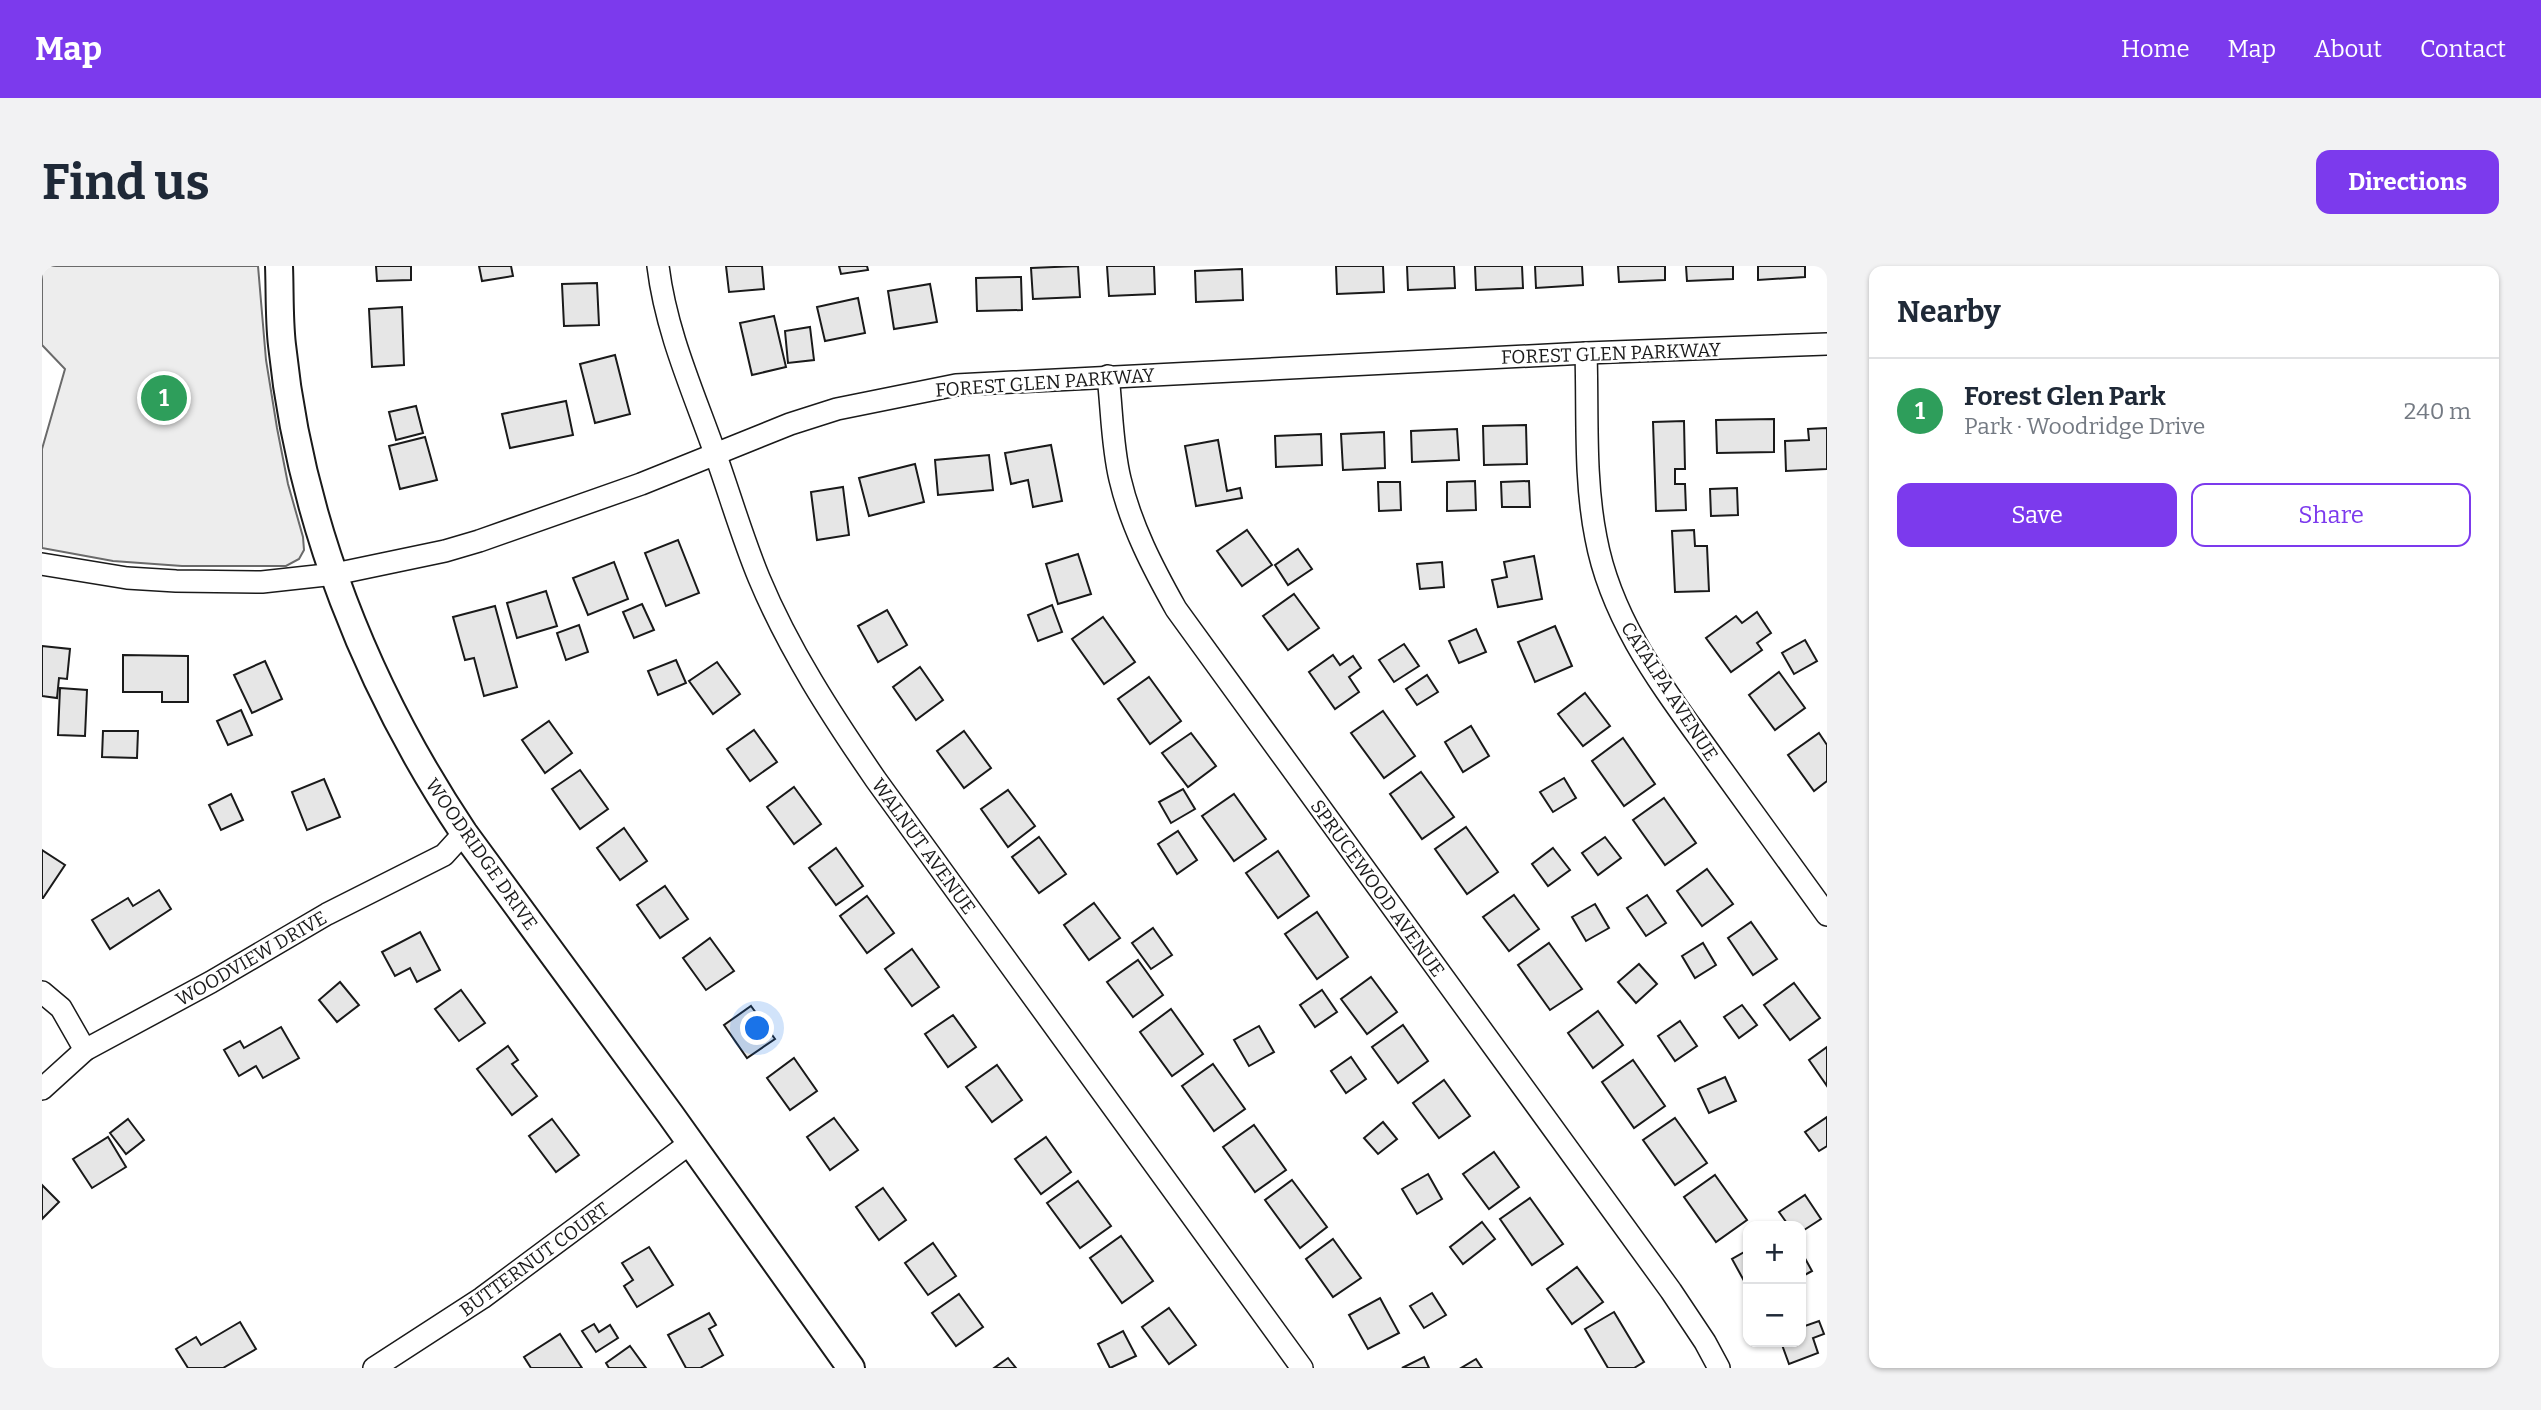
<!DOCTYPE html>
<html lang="en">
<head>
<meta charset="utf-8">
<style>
	body { margin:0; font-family:Bitter,serif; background:#f2f2f3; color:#1f2937 }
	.controls { position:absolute; right:21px; bottom:21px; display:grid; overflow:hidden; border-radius:14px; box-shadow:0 2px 5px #0004 }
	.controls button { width:63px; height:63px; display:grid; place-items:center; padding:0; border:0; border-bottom:2px solid #e0e1e3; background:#fff; color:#1f2937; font:35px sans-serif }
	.you { position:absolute; left:716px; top:763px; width:24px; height:24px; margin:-18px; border:5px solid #fff; border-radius:50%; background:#1a73e8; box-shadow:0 0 0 10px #1a73e833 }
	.badge { display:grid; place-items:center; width:46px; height:46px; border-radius:50%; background:#7c3aed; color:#fff; font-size:23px; font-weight:700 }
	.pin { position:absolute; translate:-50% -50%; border:4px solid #fff; box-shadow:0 2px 7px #0006 }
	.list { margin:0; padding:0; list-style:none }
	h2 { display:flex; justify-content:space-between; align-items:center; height:91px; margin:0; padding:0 28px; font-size:30px }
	h2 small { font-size:23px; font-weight:400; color:#747a83 }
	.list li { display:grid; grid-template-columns:46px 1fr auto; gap:21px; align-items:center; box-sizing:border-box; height:105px; padding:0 28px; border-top:2px solid #e0e1e3 }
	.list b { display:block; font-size:26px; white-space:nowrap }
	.list p { margin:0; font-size:23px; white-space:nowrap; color:#747a83 }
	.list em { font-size:23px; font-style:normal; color:#747a83 }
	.actions { display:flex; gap:14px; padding:21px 28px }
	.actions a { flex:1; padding:16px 0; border:2px solid #7c3aed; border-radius:14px; text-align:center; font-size:24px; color:#7c3aed }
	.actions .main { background:#7c3aed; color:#fff }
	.map { position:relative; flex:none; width:1785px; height:1102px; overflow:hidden; border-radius:14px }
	header { display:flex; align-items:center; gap:42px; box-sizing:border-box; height:98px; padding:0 35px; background:#7c3aed; color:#fff }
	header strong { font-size:33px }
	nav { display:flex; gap:38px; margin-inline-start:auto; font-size:24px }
	.intro { display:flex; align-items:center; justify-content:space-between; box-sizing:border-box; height:168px; padding:0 42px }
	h1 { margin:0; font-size:49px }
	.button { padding:18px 32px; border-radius:14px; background:#7c3aed; color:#fff; font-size:24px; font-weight:700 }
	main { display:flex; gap:42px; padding:0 42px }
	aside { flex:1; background:#fff; border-radius:14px; box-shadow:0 2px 5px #0004 }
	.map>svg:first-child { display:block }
	.built { fill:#ededed; stroke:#6a6a6a; stroke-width:2 }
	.building { fill:#e6e6e6; stroke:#1a1a1a; stroke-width:2 }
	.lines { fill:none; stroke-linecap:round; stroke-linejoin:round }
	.minor-casing { stroke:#1a1a1a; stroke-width:24 }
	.tertiary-casing { stroke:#1a1a1a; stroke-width:30 }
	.minor { stroke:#fff; stroke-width:21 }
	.tertiary { stroke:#fff; stroke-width:26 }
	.labels { text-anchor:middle; stroke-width:5; stroke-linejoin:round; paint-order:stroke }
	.street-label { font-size:19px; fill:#1a1a1a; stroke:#fff }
</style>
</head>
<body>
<header>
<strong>Map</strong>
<nav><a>Home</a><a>Map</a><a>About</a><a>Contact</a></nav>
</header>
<div class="intro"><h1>Find us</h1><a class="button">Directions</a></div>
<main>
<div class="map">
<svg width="1785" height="1102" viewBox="0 0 1785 1102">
	<rect width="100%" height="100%" fill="#fff"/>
	<!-- built -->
	<path class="built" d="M 0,0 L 216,0 L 224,94 L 235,162 L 246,218 L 261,271 L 262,284 L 257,293 L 244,300 L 140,300 L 71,295 L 0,282 L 0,183 L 23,103 L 0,79 Z"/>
	<!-- building -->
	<g class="building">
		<path d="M 334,0 L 369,0 L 369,14 L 335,15 Z"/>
		<path d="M 437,0 L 469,0 L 471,10 L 440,15 Z"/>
		<path d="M 684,0 L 720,0 L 722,23 L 687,26 Z"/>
		<path d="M 797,0 L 825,0 L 826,4 L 799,8 Z"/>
		<path d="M 1036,0 L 1038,31 L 991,33 L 989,2 Z"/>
		<path d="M 1065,0 L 1112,0 L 1113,28 L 1067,30 Z"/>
		<path d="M 1294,0 L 1341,0 L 1342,26 L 1295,28 Z"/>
		<path d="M 1365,0 L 1412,0 L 1413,22 L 1366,24 Z"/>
		<path d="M 1433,0 L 1480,0 L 1481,22 L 1434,24 Z"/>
		<path d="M 1493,0 L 1540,0 L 1541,19 L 1494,22 Z"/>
		<path d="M 1576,0 L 1623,0 L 1623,14 L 1577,16 Z"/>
		<path d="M 1644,0 L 1691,0 L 1691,13 L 1645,15 Z"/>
		<path d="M 1716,0 L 1763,0 L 1763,11 L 1716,14 Z"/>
		<path d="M 1200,3 L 1201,34 L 1154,36 L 1153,5 Z"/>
		<path d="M 979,11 L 980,44 L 935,45 L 934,12 Z"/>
		<path d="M 555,17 L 557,59 L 522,60 L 520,18 Z"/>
		<path d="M 888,18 L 895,56 L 852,63 L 846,25 Z"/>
		<path d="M 816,32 L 823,67 L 783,75 L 775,41 Z"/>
		<path d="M 360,41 L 362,99 L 330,101 L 327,43 Z"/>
		<path d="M 732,50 L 744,101 L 710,109 L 698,57 Z"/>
		<path d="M 768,61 L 772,94 L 746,97 L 743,65 Z"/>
		<path d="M 573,89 L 588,148 L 553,157 L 538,98 Z"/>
		<path d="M 524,135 L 531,169 L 468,182 L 460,148 Z"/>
		<path d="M 374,140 L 381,167 L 354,174 L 347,146 Z"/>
		<path d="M 1732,153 L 1732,186 L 1675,187 L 1674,154 Z"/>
		<path d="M 1642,155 L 1643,203 L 1633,203 L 1633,218 L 1643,218 L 1644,244 L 1614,245 L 1611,156 Z"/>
		<path d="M 1484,159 L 1485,198 L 1442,199 L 1441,160 Z"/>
		<path d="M 1785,162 L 1785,203 L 1744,205 L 1743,175 L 1767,174 L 1766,163 Z"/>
		<path d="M 1415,163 L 1417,194 L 1370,196 L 1369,165 Z"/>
		<path d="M 1342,166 L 1343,202 L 1301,204 L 1299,168 Z"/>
		<path d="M 1279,168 L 1280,199 L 1234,201 L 1233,170 Z"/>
		<path d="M 383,171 L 395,214 L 358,223 L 347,180 Z"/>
		<path d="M 1176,174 L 1185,225 L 1198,222 L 1200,232 L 1154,240 L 1143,180 Z"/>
		<path d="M 1009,179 L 1020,235 L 991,241 L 986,214 L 969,218 L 963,187 Z"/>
		<path d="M 947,189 L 951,224 L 896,229 L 893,194 Z"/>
		<path d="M 873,198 L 882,236 L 827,250 L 817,212 Z"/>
		<path d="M 1433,215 L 1434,244 L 1405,245 L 1405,216 Z"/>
		<path d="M 1487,215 L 1488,241 L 1460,241 L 1459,216 Z"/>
		<path d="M 1336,216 L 1358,216 L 1359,244 L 1337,245 Z"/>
		<path d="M 801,221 L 807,269 L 775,274 L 769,226 Z"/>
		<path d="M 1695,222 L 1696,249 L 1669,250 L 1668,223 Z"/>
		<path d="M 1205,264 L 1230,299 L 1200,320 L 1175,285 Z"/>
		<path d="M 1652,264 L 1653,280 L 1665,280 L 1667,325 L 1633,326 L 1630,265 Z"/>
		<path d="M 636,274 L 657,327 L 624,340 L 603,287 Z"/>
		<path d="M 1256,283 L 1270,303 L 1246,319 L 1233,299 Z"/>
		<path d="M 1036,288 L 1049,328 L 1016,338 L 1004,298 Z"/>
		<path d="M 1492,290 L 1500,333 L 1456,341 L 1450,314 L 1465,311 L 1462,296 Z"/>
		<path d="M 572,296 L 586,333 L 546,349 L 531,312 Z"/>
		<path d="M 1400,296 L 1402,321 L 1378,323 L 1375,298 Z"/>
		<path d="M 504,325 L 515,360 L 475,372 L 465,337 Z"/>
		<path d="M 1252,328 L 1277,362 L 1246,384 L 1221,350 Z"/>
		<path d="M 600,338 L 612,364 L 592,372 L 581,346 Z"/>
		<path d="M 1010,339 L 1020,366 L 996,375 L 986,349 Z"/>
		<path d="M 453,340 L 475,421 L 442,430 L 432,392 L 423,394 L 411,351 Z"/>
		<path d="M 845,344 L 865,379 L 836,396 L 816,360 Z"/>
		<path d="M 1715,346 L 1729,367 L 1715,377 L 1720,384 L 1689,406 L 1664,372 L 1694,350 L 1700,357 Z"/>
		<path d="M 1061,351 L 1093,396 L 1062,418 L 1030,373 Z"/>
		<path d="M 537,359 L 546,386 L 524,394 L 515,367 Z"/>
		<path d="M 1513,360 L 1530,400 L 1493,416 L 1476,376 Z"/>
		<path d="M 1434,363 L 1444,386 L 1417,397 L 1407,375 Z"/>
		<path d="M 1763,374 L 1775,395 L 1752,408 L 1740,387 Z"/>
		<path d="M 1362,378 L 1377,400 L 1352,416 L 1337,394 Z"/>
		<path d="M 0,380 L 28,383 L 25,413 L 17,412 L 15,432 L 0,430 Z"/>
		<path d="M 81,389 L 146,390 L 146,436 L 120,436 L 120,426 L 81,426 Z"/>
		<path d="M 1291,389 L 1298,399 L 1311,390 L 1319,402 L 1307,411 L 1317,426 L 1293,443 L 1267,406 Z"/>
		<path d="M 634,394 L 644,417 L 616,429 L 606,405 Z"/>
		<path d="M 223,395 L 240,433 L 210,447 L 192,409 Z"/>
		<path d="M 675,396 L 698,428 L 671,448 L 647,415 Z"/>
		<path d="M 878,401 L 901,434 L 874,454 L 851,421 Z"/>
		<path d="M 1737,406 L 1763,442 L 1733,464 L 1707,429 Z"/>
		<path d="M 1385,409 L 1396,426 L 1375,439 L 1364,423 Z"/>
		<path d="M 1107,411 L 1139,455 L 1108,478 L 1076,433 Z"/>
		<path d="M 18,422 L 45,424 L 43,470 L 16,469 Z"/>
		<path d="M 1543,427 L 1568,460 L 1541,480 L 1516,448 Z"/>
		<path d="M 199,444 L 210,469 L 186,479 L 175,455 Z"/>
		<path d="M 1341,445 L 1373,490 L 1342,512 L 1309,467 Z"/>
		<path d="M 507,455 L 530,487 L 503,507 L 480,474 Z"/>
		<path d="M 1429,460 L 1447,490 L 1421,506 L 1403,476 Z"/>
		<path d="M 712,464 L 735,496 L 708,515 L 685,483 Z"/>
		<path d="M 61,465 L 96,465 L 95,492 L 60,491 Z"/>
		<path d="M 922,465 L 949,502 L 922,522 L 895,485 Z"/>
		<path d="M 1149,467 L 1174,500 L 1146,521 L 1120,487 Z"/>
		<path d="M 1777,467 L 1785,479 L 1785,515 L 1772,525 L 1746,489 Z"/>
		<path d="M 1581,472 L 1613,518 L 1582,540 L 1550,495 Z"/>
		<path d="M 538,504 L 566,543 L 538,563 L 510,523 Z"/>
		<path d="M 1379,506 L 1412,551 L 1380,573 L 1348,528 Z"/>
		<path d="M 1522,512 L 1534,532 L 1511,546 L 1498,526 Z"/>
		<path d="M 282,513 L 298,551 L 265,564 L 250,526 Z"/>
		<path d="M 752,521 L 779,558 L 752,578 L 725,541 Z"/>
		<path d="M 1141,523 L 1153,543 L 1129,557 L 1117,536 Z"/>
		<path d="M 966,524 L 993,560 L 966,581 L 939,543 Z"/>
		<path d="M 189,528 L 201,554 L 179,564 L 167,539 Z"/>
		<path d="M 1192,528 L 1224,573 L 1192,595 L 1160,550 Z"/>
		<path d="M 1622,532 L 1654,577 L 1623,599 L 1591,554 Z"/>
		<path d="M 1424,561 L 1456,606 L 1425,628 L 1393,583 Z"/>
		<path d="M 582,562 L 605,595 L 578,614 L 555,582 Z"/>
		<path d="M 1136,565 L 1155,594 L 1135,608 L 1116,578 Z"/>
		<path d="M 997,571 L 1024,608 L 997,627 L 970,591 Z"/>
		<path d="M 1563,571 L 1579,592 L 1556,609 L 1540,587 Z"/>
		<path d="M 794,582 L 821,620 L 794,639 L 767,602 Z"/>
		<path d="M 1511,582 L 1528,604 L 1506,620 L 1490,598 Z"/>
		<path d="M 0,584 L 23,599 L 1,632 L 0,632 Z"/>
		<path d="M 1236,585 L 1267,630 L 1236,652 L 1204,607 Z"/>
		<path d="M 1665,603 L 1691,638 L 1660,660 L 1635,625 Z"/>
		<path d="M 623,620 L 646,653 L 618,672 L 595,639 Z"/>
		<path d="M 117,624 L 129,643 L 68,683 L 50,654 L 86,632 L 91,640 Z"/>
		<path d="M 1472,629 L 1497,663 L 1467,685 L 1441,651 Z"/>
		<path d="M 1605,629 L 1624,657 L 1604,670 L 1585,642 Z"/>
		<path d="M 825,630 L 852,667 L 825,687 L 798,650 Z"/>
		<path d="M 1052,637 L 1078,672 L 1047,694 L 1022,659 Z"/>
		<path d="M 1553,638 L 1567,662 L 1544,675 L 1530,651 Z"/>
		<path d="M 1275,646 L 1306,691 L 1275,713 L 1243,668 Z"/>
		<path d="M 1709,656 L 1735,693 L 1711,709 L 1686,672 Z"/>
		<path d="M 1111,662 L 1130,689 L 1109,703 L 1090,677 Z"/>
		<path d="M 378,666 L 398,704 L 375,716 L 368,702 L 353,710 L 340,686 Z"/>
		<path d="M 668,672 L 692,705 L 664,724 L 641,692 Z"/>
		<path d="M 1507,677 L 1540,723 L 1508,744 L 1476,699 Z"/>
		<path d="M 1661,677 L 1674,699 L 1653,712 L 1640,690 Z"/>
		<path d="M 870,683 L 897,721 L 870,740 L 843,703 Z"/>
		<path d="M 1096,694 L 1121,729 L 1091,751 L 1065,716 Z"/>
		<path d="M 1597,698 L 1615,718 L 1594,737 L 1576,716 Z"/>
		<path d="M 1329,711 L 1355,746 L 1325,768 L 1299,733 Z"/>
		<path d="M 298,716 L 317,739 L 295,756 L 277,734 Z"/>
		<path d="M 1752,717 L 1778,752 L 1748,774 L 1722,739 Z"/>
		<path d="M 419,724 L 443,757 L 417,775 L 393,743 Z"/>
		<path d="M 1280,724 L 1295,746 L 1273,761 L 1258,739 Z"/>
		<path d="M 1700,739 L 1715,759 L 1697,772 L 1682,751 Z"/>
		<path d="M 709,740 L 733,773 L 705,792 L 682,759 Z"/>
		<path d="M 1129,743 L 1161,788 L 1130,810 L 1098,766 Z"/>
		<path d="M 1556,745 L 1581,779 L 1551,802 L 1526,767 Z"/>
		<path d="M 911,749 L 934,781 L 906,801 L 883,768 Z"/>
		<path d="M 1638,755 L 1655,780 L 1633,795 L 1616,770 Z"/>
		<path d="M 1361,759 L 1386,795 L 1356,817 L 1330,781 Z"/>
		<path d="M 1217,760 L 1232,786 L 1207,800 L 1192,774 Z"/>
		<path d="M 239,761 L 257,792 L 221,812 L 214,800 L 197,810 L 182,784 L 198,775 L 202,782 Z"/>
		<path d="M 466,780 L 476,794 L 470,798 L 495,830 L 470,849 L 435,803 Z"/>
		<path d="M 1785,781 L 1785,820 L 1767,794 Z"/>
		<path d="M 1309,791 L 1324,813 L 1304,827 L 1289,805 Z"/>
		<path d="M 752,792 L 775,825 L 748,844 L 725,812 Z"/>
		<path d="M 1591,794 L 1623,840 L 1592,862 L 1560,816 Z"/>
		<path d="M 1171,798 L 1203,843 L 1172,865 L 1140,820 Z"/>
		<path d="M 955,799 L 980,834 L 950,856 L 924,821 Z"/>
		<path d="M 1683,811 L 1694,835 L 1667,847 L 1656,823 Z"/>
		<path d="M 1402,814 L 1428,850 L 1397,872 L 1371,837 Z"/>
		<path d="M 1785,851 L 1785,880 L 1777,885 L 1763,866 Z"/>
		<path d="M 792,852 L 816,884 L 788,904 L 765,871 Z"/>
		<path d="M 1633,852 L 1665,897 L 1633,919 L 1601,874 Z"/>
		<path d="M 86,853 L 102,874 L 84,888 L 68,867 Z"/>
		<path d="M 510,853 L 537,889 L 514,906 L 487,870 Z"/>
		<path d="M 1341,856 L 1355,873 L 1336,888 L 1322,872 Z"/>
		<path d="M 1212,859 L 1244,904 L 1213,926 L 1181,881 Z"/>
		<path d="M 66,871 L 84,901 L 50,922 L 31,893 Z"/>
		<path d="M 1004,871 L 1029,906 L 999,928 L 973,893 Z"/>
		<path d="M 1452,886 L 1477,921 L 1447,943 L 1421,908 Z"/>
		<path d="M 1386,908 L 1400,933 L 1375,948 L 1360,923 Z"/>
		<path d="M 1673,909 L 1705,954 L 1674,976 L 1642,931 Z"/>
		<path d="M 1250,914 L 1285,961 L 1258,982 L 1223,934 Z"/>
		<path d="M 1036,915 L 1069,960 L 1038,982 L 1005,937 Z"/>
		<path d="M 0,919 L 17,936 L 0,953 Z"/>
		<path d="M 841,922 L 864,954 L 837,974 L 814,941 Z"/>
		<path d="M 1763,929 L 1779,953 L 1759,966 L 1759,960 L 1747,960 L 1737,946 Z"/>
		<path d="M 1488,932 L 1521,978 L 1490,999 L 1458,953 Z"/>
		<path d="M 1440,956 L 1453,973 L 1421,998 L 1408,981 Z"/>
		<path d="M 1079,970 L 1111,1015 L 1080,1037 L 1048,992 Z"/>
		<path d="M 1291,973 L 1319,1012 L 1291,1031 L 1264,993 Z"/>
		<path d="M 891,977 L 914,1010 L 886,1029 L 863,997 Z"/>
		<path d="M 607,981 L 631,1019 L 595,1041 L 582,1020 L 591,1014 L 580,997 Z"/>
		<path d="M 1706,984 L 1706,1022 L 1690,993 Z"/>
		<path d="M 1759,985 L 1770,1005 L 1759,1011 Z"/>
		<path d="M 1535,1001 L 1561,1036 L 1530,1058 L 1505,1023 Z"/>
		<path d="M 1390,1027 L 1404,1049 L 1382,1062 L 1368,1040 Z"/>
		<path d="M 917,1028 L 941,1061 L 914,1080 L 890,1047 Z"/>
		<path d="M 1338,1032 L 1357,1067 L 1326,1083 L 1307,1049 Z"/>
		<path d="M 1127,1042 L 1154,1079 L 1127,1098 L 1100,1061 Z"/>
		<path d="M 1572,1046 L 1602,1096 L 1592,1102 L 1566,1102 L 1543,1063 Z"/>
		<path d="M 667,1047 L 674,1059 L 667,1063 L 681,1089 L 658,1102 L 644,1102 L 626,1069 Z"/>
		<path d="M 1759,1047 L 1763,1060 L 1777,1055 L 1782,1068 L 1771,1072 L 1776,1087 L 1747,1098 L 1739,1076 L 1759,1076 Z"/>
		<path d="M 198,1056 L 214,1083 L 181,1102 L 146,1102 L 134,1083 L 154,1071 L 159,1079 Z"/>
		<path d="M 552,1058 L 557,1066 L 568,1059 L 576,1072 L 554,1086 L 540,1065 Z"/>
		<path d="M 1081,1065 L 1094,1090 L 1068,1102 L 1056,1078 Z"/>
		<path d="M 518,1068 L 540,1102 L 489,1102 L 482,1091 Z"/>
		<path d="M 588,1080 L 604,1102 L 567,1102 L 564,1097 Z"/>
		<path d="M 1382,1091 L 1387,1102 L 1360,1102 Z"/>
		<path d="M 966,1092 L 974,1102 L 952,1102 Z"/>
		<path d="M 1434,1093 L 1440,1102 L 1419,1102 Z"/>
	</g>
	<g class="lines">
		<!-- minor casing -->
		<g class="minor-casing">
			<g id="minor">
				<path d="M 616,0 C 624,66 651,125 673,187 C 688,229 700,271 717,312 C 747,384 790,450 834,514 L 1260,1102"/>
				<path d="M 1544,87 C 1546,148 1542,212 1554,272 C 1570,358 1624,425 1673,494 C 1710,546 1748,597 1785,649"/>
				<path d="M 1066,110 C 1070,144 1070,180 1078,213 C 1089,260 1111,302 1134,343 L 1629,1025 L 1663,1076 L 1677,1102"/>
				<path d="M 0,298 L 85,312 L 134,315 L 220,316 L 293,308 L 403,285 L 437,275 L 599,218 L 748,158 L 795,143 L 914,119 L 1544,87 L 1785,78"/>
				<path d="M 0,726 L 19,742 L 43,784"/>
				<path d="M 0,823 L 43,784 L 169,716 L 285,648 L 402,589 L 422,567"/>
				<path d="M 332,1102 L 440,1032 L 647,878"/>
			</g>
		</g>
		<!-- tertiary casing -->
		<g class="tertiary-casing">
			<path id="tertiary" d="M 237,0 C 238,26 237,53 240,79 C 258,254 325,422 422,567 L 628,848 L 809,1102"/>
		</g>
		<!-- minor -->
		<use href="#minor" class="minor"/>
		<!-- tertiary -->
		<use href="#tertiary" class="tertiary"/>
	</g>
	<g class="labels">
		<!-- street labels -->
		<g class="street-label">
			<text transform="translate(1569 87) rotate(-2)" y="7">FOREST GLEN PARKWAY</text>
			<text transform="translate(1003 116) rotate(-4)" y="7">FOREST GLEN PARKWAY</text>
			<text transform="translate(1628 425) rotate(57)" y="7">CATALPA AVENUE</text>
			<text transform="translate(882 580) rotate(54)" y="7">WALNUT AVENUE</text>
			<text transform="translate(440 588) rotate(55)" y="7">WOODRIDGE DRIVE</text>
			<text transform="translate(1336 622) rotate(54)" y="7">SPRUCEWOOD AVENUE</text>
			<text transform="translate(209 692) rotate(-30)" y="7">WOODVIEW DRIVE</text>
			<text transform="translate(492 993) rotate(-36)" y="7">BUTTERNUT COURT</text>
		</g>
	</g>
</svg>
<div class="controls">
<button>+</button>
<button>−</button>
</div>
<div class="you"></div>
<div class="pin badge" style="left:122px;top:132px;background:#2e9e5b">1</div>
</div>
<aside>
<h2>Nearby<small></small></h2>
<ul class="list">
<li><span class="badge" style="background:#2e9e5b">1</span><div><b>Forest Glen Park</b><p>Park · Woodridge Drive</p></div><em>240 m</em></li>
</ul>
<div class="actions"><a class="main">Save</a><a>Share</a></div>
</aside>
</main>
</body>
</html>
